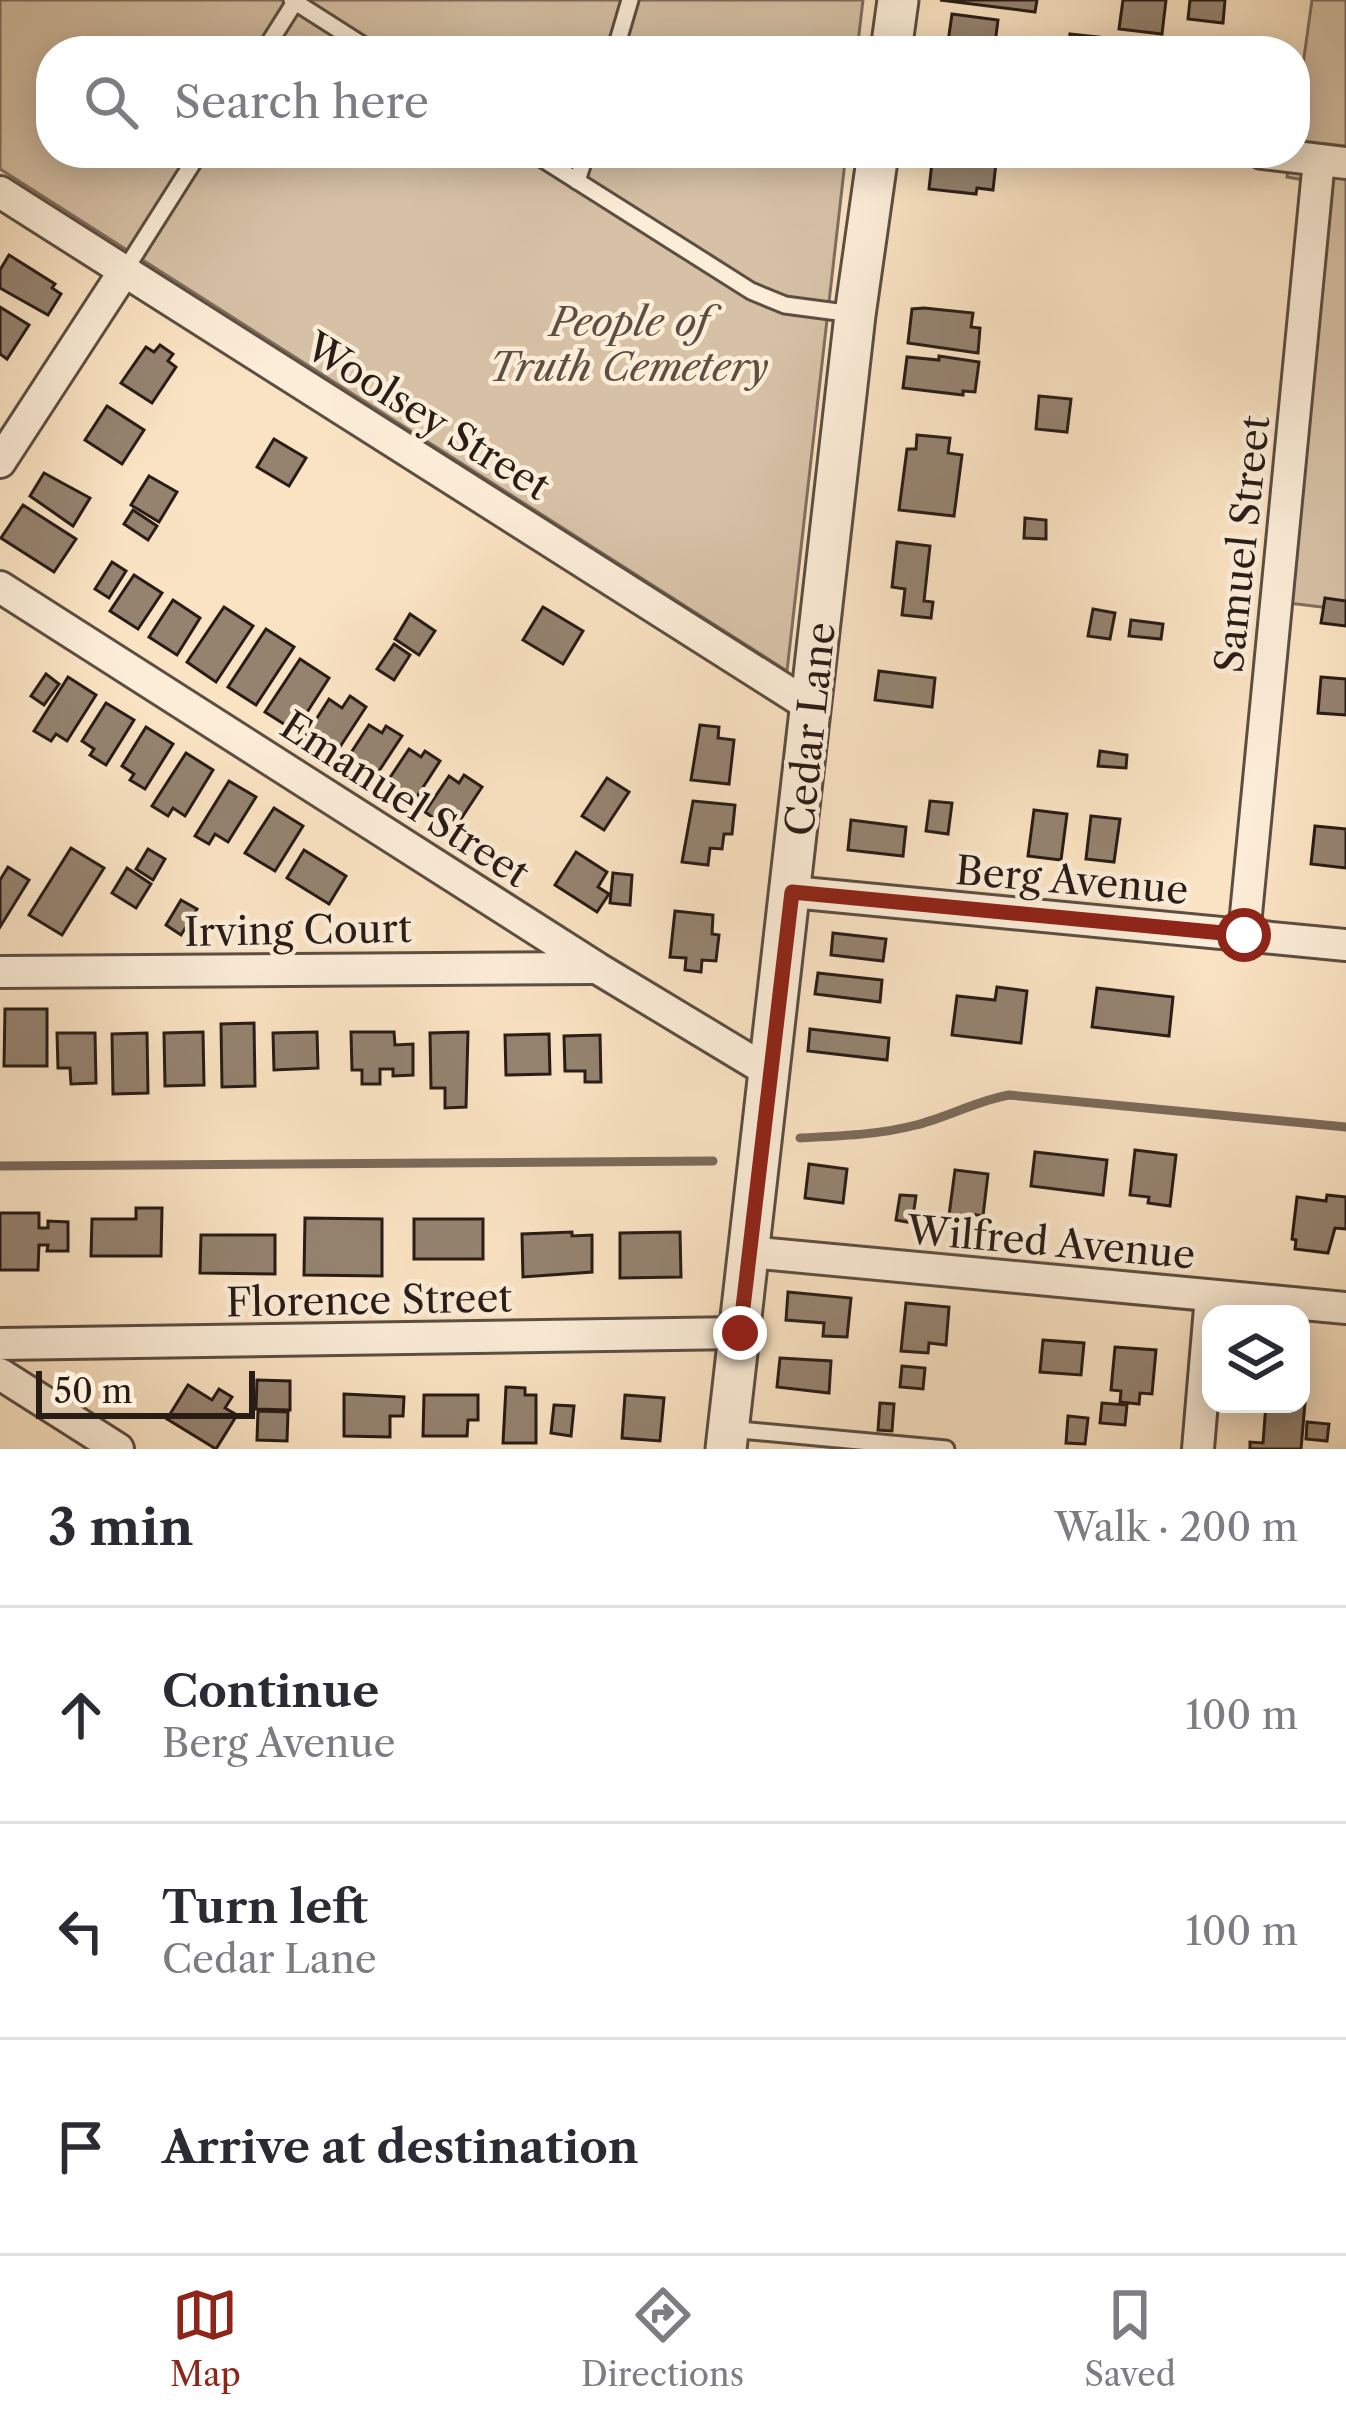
<!DOCTYPE html>
<html lang="en">
<head>
<meta charset="utf-8">
<style>
	body { margin:0; font-family:"Libre Caslon Text",serif; background:#f2f2f3; color:#2b2b33 }
	.controls { position:absolute; right:36px; bottom:36px; display:grid; overflow:hidden; border-radius:24px; box-shadow:0 6px 30px #0003 }
	.controls button { width:108px; height:108px; display:grid; place-items:center; padding:0; border:0; border-bottom:3px solid #e1e1e2; background:#fff; color:#2b2b33; font:60px sans-serif }
	.scale { position:absolute; left:36px; bottom:30px; width:219px; box-sizing:border-box; padding-left:12px; border:6px solid #281c17; border-top:0; font-size:33px; line-height:42px; white-space:nowrap; color:#281c17; -webkit-text-stroke:9px #fcedd8; paint-order:stroke }
	.stop { position:absolute; width:36px; height:36px; margin:-27px; border:9px solid #8f2418; border-radius:50%; background:#fff }
	.stop.end { background:#8f2418; border-color:#fff; box-shadow:0 3px 12px #0008 }
	.list { margin:0; padding:0; list-style:none }
	h2 { display:flex; justify-content:space-between; align-items:center; height:156px; margin:0; padding:0 48px; font-size:51px }
	h2 small { font-size:39px; font-weight:400; color:#7c7c81 }
	.list li { display:grid; grid-template-columns:78px 1fr auto; gap:36px; align-items:center; box-sizing:border-box; height:216px; padding:0 48px; border-top:3px solid #e1e1e2 }
	.list b { display:block; font-size:45px; white-space:nowrap }
	.list p { margin:0; font-size:39px; white-space:nowrap; color:#7c7c81 }
	.list em { font-size:39px; font-style:normal; color:#7c7c81 }
	.icon { flex:none; width:66px; height:66px; fill:none; stroke:currentColor; stroke-width:2; stroke-linecap:round; stroke-linejoin:round }
	.map { position:relative; flex:none; width:1346px; height:1449px; overflow:hidden }
	.search { position:absolute; background:#fff; box-shadow:0 6px 30px #0003; left:36px; right:36px; top:36px; height:132px; display:flex; align-items:center; gap:30px; box-sizing:border-box; padding:0 42px; border-radius:48px; color:#7c7c81; font-size:45px }
	.sheet { height:804px; background:#fff }
	nav { display:flex; justify-content:space-around; align-items:center; box-sizing:border-box; height:168px; border-top:3px solid #e1e1e2; background:#fff; font-size:33px; color:#7c7c81 }
	nav a { display:grid; justify-items:center; gap:6px }
	nav .on { color:#8f2418 }
	.map>svg:first-child { display:block }
	.green { fill:#d6c1a6; stroke:#7f6e5e; stroke-width:3 }
	.lines { fill:none; stroke-linecap:round; stroke-linejoin:round }
	.stream { stroke:#7b6b5b; stroke-width:9 }
	.building { fill:#958370; stroke:#281c17; stroke-width:3 }
	.service-casing { stroke:#5c4e42; stroke-width:21 }
	.minor-casing { stroke:#5c4e42; stroke-width:36 }
	.tertiary-casing { stroke:#5c4e42; stroke-width:45 }
	.service { stroke:#fcedd8; stroke-width:15 }
	.minor { stroke:#fcedd8; stroke-width:30 }
	.tertiary { stroke:#fcedd8; stroke-width:39 }
	.route { stroke:#8f2418; stroke-width:15 }
	.labels { text-anchor:middle; stroke-width:9; stroke-linejoin:round; paint-order:stroke }
	.park-label { font-size:39px; font-style:italic; fill:#5c4e42; stroke:#fcedd8 }
	.street-label { font-size:39px; fill:#281c17; stroke:#fcedd8 }
</style>
</head>
<body>
<div class="map">
<svg width="1346" height="1449" viewBox="0 0 1346 1449">
	<rect width="100%" height="100%" fill="#fae3c3"/>
	<filter id="stains"><feTurbulence type="fractalNoise" baseFrequency=".00167" numOctaves="4"/><feColorMatrix values="0 0 0 0 .2 0 0 0 0 .09 0 0 0 0 .02 0 0 0 .5 -.17"/></filter>
	<radialGradient id="worn" r=".72"><stop offset=".6" stop-color="#630" stop-opacity="0"/><stop offset="1" stop-color="#630" stop-opacity=".3"/></radialGradient>
	<!-- green -->
	<g class="green">
		<path d="M 0,0 L 863,0 L 857,51 L 51,51 L 51,153 L 846,153 L 787,671 L 0,169 Z"/>
		<path d="M 1312,0 L 1346,0 L 1346,610 L 1264,600 L 1321,183 L 1287,177 L 1291,153 L 1295,153 L 1295,122 Z"/>
	</g>
	<g class="lines">
		<!-- stream -->
		<g class="stream">
			<path d="M 800,1138 C 838,1136 878,1135 916,1125 C 948,1117 976,1101 1009,1095 L 1346,1127"/>
			<path d="M 0,1166 L 713,1161"/>
		</g>
	</g>
	<!-- building -->
	<g class="building">
		<path d="M 940,0 L 1037,0 L 1035,12 Z"/>
		<path d="M 1123,0 L 1166,0 L 1162,34 L 1119,29 Z"/>
		<path d="M 1190,0 L 1225,0 L 1223,23 L 1188,19 Z"/>
		<path d="M 952,14 L 998,20 L 994,51 L 947,49 Z"/>
		<path d="M 1070,34 L 1108,38 L 1107,51 L 1068,51 Z"/>
		<path d="M 1205,39 L 1246,43 L 1245,51 L 1203,51 Z"/>
		<path d="M 933,153 L 980,155 L 980,161 L 996,163 L 993,190 L 977,188 L 976,194 L 929,189 Z"/>
		<path d="M 9,255 L 55,284 L 52,288 L 61,294 L 48,315 L 0,288 L 0,270 Z"/>
		<path d="M 0,307 L 29,325 L 7,359 L 0,354 Z"/>
		<path d="M 924,308 L 973,313 L 971,327 L 980,328 L 978,353 L 908,343 L 912,309 Z"/>
		<path d="M 160,345 L 173,354 L 168,361 L 176,367 L 152,403 L 121,383 L 146,347 L 154,352 Z"/>
		<path d="M 939,356 L 979,362 L 975,392 L 963,391 L 963,395 L 903,388 L 907,357 L 939,360 Z"/>
		<path d="M 1039,396 L 1071,399 L 1067,432 L 1036,429 Z"/>
		<path d="M 107,406 L 144,430 L 122,464 L 85,440 Z"/>
		<path d="M 917,435 L 950,438 L 948,453 L 962,455 L 954,516 L 899,510 L 907,449 L 916,449 Z"/>
		<path d="M 274,439 L 306,458 L 289,486 L 257,467 Z"/>
		<path d="M 44,473 L 90,498 L 73,526 L 30,496 Z"/>
		<path d="M 149,476 L 177,492 L 159,522 L 131,505 Z"/>
		<path d="M 23,505 L 76,539 L 54,572 L 1,538 Z"/>
		<path d="M 133,510 L 157,526 L 148,540 L 124,524 Z"/>
		<path d="M 1025,518 L 1046,520 L 1046,539 L 1024,538 Z"/>
		<path d="M 897,542 L 930,546 L 924,601 L 933,602 L 931,618 L 902,615 L 905,589 L 892,587 Z"/>
		<path d="M 112,562 L 126,571 L 109,598 L 95,589 Z"/>
		<path d="M 134,575 L 162,593 L 138,629 L 110,611 Z"/>
		<path d="M 1325,598 L 1346,601 L 1346,626 L 1321,623 Z"/>
		<path d="M 173,600 L 200,618 L 177,655 L 149,637 Z"/>
		<path d="M 224,607 L 253,626 L 216,682 L 187,662 Z"/>
		<path d="M 543,607 L 583,631 L 563,664 L 523,640 Z"/>
		<path d="M 1093,609 L 1115,613 L 1110,639 L 1088,636 Z"/>
		<path d="M 410,614 L 435,631 L 419,655 L 395,639 Z"/>
		<path d="M 1131,620 L 1163,624 L 1161,639 L 1129,636 Z"/>
		<path d="M 266,629 L 294,647 L 256,705 L 228,687 Z"/>
		<path d="M 394,644 L 410,655 L 394,680 L 377,669 Z"/>
		<path d="M 300,659 L 329,678 L 295,731 L 265,712 Z"/>
		<path d="M 879,671 L 935,678 L 932,707 L 875,700 Z"/>
		<path d="M 46,674 L 59,684 L 44,705 L 31,696 Z"/>
		<path d="M 68,677 L 96,695 L 67,741 L 56,734 L 51,741 L 34,731 Z"/>
		<path d="M 1321,677 L 1346,679 L 1346,715 L 1318,713 Z"/>
		<path d="M 350,696 L 366,707 L 334,756 L 305,737 L 329,699 L 342,708 Z"/>
		<path d="M 106,703 L 134,720 L 106,765 L 90,755 L 94,749 L 82,741 Z"/>
		<path d="M 369,725 L 382,733 L 386,726 L 402,736 L 373,780 L 345,762 Z"/>
		<path d="M 700,725 L 719,727 L 718,738 L 734,740 L 729,784 L 691,780 Z"/>
		<path d="M 146,727 L 173,744 L 145,789 L 130,780 L 134,774 L 122,766 Z"/>
		<path d="M 409,749 L 421,757 L 425,751 L 440,761 L 411,806 L 383,788 Z"/>
		<path d="M 1100,751 L 1127,755 L 1126,768 L 1098,766 Z"/>
		<path d="M 186,753 L 213,770 L 185,816 L 173,808 L 168,816 L 152,806 Z"/>
		<path d="M 464,775 L 482,787 L 453,831 L 425,812 L 449,776 L 459,783 Z"/>
		<path d="M 607,778 L 629,792 L 604,830 L 582,816 Z"/>
		<path d="M 229,781 L 256,797 L 228,842 L 215,834 L 209,844 L 195,836 Z"/>
		<path d="M 693,801 L 735,805 L 732,834 L 724,834 L 722,849 L 710,848 L 708,865 L 682,862 Z"/>
		<path d="M 930,801 L 952,803 L 948,834 L 926,831 Z"/>
		<path d="M 274,808 L 303,826 L 275,871 L 245,853 Z"/>
		<path d="M 1034,810 L 1067,814 L 1061,860 L 1028,856 Z"/>
		<path d="M 1091,816 L 1120,819 L 1114,862 L 1086,859 Z"/>
		<path d="M 851,820 L 906,827 L 903,856 L 848,850 Z"/>
		<path d="M 1315,826 L 1346,829 L 1346,868 L 1311,864 Z"/>
		<path d="M 71,848 L 104,868 L 62,935 L 29,915 Z"/>
		<path d="M 148,849 L 165,859 L 153,880 L 136,869 Z"/>
		<path d="M 304,850 L 346,876 L 329,904 L 287,878 Z"/>
		<path d="M 576,852 L 607,872 L 598,887 L 609,894 L 597,912 L 555,885 Z"/>
		<path d="M 8,867 L 29,880 L 0,927 L 0,880 Z"/>
		<path d="M 127,868 L 151,884 L 136,908 L 112,893 Z"/>
		<path d="M 613,873 L 632,875 L 630,905 L 610,903 Z"/>
		<path d="M 181,900 L 197,909 L 181,935 L 166,925 Z"/>
		<path d="M 675,911 L 713,915 L 712,934 L 719,935 L 716,961 L 702,960 L 701,972 L 685,970 L 686,958 L 670,957 Z"/>
		<path d="M 833,933 L 886,939 L 883,961 L 831,955 Z"/>
		<path d="M 818,973 L 882,980 L 880,1002 L 815,994 Z"/>
		<path d="M 997,987 L 1027,991 L 1021,1043 L 952,1035 L 957,996 L 995,1000 Z"/>
		<path d="M 1097,988 L 1173,997 L 1169,1036 L 1092,1027 Z"/>
		<path d="M 5,1009 L 47,1009 L 47,1066 L 4,1066 Z"/>
		<path d="M 254,1023 L 255,1086 L 222,1087 L 221,1024 Z"/>
		<path d="M 810,1029 L 889,1038 L 887,1060 L 808,1051 Z"/>
		<path d="M 203,1032 L 204,1085 L 165,1086 L 164,1033 Z"/>
		<path d="M 317,1032 L 318,1068 L 274,1070 L 273,1033 Z"/>
		<path d="M 351,1032 L 394,1032 L 395,1045 L 413,1044 L 413,1075 L 393,1076 L 393,1069 L 380,1069 L 380,1084 L 362,1084 L 362,1070 L 352,1070 Z"/>
		<path d="M 468,1032 L 466,1107 L 445,1108 L 445,1088 L 431,1088 L 430,1033 Z"/>
		<path d="M 57,1033 L 95,1033 L 96,1083 L 71,1084 L 70,1068 L 58,1068 Z"/>
		<path d="M 147,1033 L 148,1093 L 113,1094 L 112,1034 Z"/>
		<path d="M 549,1034 L 550,1074 L 506,1075 L 505,1035 Z"/>
		<path d="M 600,1035 L 601,1082 L 585,1082 L 585,1071 L 565,1071 L 564,1036 Z"/>
		<path d="M 1135,1150 L 1176,1155 L 1170,1206 L 1148,1203 L 1149,1197 L 1130,1195 Z"/>
		<path d="M 1035,1152 L 1107,1160 L 1103,1195 L 1031,1186 Z"/>
		<path d="M 809,1164 L 847,1169 L 843,1203 L 805,1198 Z"/>
		<path d="M 955,1170 L 988,1174 L 983,1216 L 971,1214 L 970,1225 L 948,1223 Z"/>
		<path d="M 900,1195 L 916,1196 L 912,1223 L 896,1220 Z"/>
		<path d="M 1327,1195 L 1346,1197 L 1346,1229 L 1335,1228 L 1328,1253 L 1295,1249 L 1296,1240 L 1292,1239 L 1297,1197 L 1326,1201 Z"/>
		<path d="M 136,1208 L 162,1208 L 161,1256 L 91,1256 L 92,1219 L 136,1219 Z"/>
		<path d="M 0,1213 L 39,1213 L 39,1228 L 48,1228 L 48,1221 L 68,1222 L 68,1251 L 47,1251 L 48,1245 L 39,1245 L 38,1270 L 0,1270 Z"/>
		<path d="M 305,1218 L 382,1219 L 382,1276 L 304,1275 Z"/>
		<rect x="414" y="1219" width="69" height="40"/>
		<path d="M 572,1232 L 572,1236 L 592,1235 L 592,1272 L 523,1277 L 522,1234 Z"/>
		<path d="M 680,1232 L 681,1277 L 620,1278 L 620,1233 Z"/>
		<path d="M 201,1235 L 275,1235 L 275,1274 L 200,1273 Z"/>
		<path d="M 788,1292 L 851,1298 L 847,1337 L 823,1336 L 824,1323 L 786,1320 Z"/>
		<path d="M 906,1303 L 949,1307 L 946,1345 L 929,1343 L 928,1353 L 901,1351 Z"/>
		<path d="M 1043,1340 L 1084,1343 L 1081,1375 L 1040,1372 Z"/>
		<path d="M 1115,1347 L 1156,1350 L 1152,1394 L 1140,1393 L 1139,1404 L 1120,1402 L 1121,1391 L 1111,1390 Z"/>
		<path d="M 780,1358 L 831,1361 L 829,1393 L 777,1387 Z"/>
		<path d="M 902,1366 L 925,1368 L 923,1389 L 900,1387 Z"/>
		<path d="M 257,1380 L 290,1381 L 290,1410 L 256,1409 Z"/>
		<path d="M 188,1385 L 212,1400 L 219,1389 L 232,1397 L 225,1408 L 237,1415 L 216,1449 L 167,1419 Z"/>
		<path d="M 506,1387 L 525,1388 L 525,1395 L 536,1395 L 536,1443 L 503,1443 Z"/>
		<path d="M 344,1394 L 404,1397 L 403,1416 L 390,1416 L 390,1437 L 344,1436 Z"/>
		<path d="M 424,1395 L 478,1395 L 478,1420 L 468,1420 L 467,1436 L 423,1436 Z"/>
		<path d="M 625,1395 L 664,1398 L 660,1441 L 622,1438 Z"/>
		<path d="M 880,1403 L 894,1404 L 892,1431 L 878,1430 Z"/>
		<path d="M 1102,1403 L 1127,1405 L 1125,1425 L 1100,1423 Z"/>
		<path d="M 1305,1403 L 1301,1449 L 1250,1449 L 1250,1442 L 1263,1443 L 1266,1404 Z"/>
		<path d="M 554,1405 L 574,1406 L 571,1436 L 551,1433 Z"/>
		<path d="M 258,1411 L 288,1412 L 287,1441 L 257,1440 Z"/>
		<path d="M 1068,1416 L 1088,1418 L 1085,1444 L 1066,1443 Z"/>
		<path d="M 1307,1422 L 1329,1424 L 1327,1441 L 1306,1439 Z"/>
	</g>
	<g class="lines">
		<!-- service casing -->
		<g class="service-casing">
			<g id="service">
				<path d="M 292,0 L 372,51"/>
				<path d="M 264,51 L 295,2"/>
				<path d="M 615,51 L 630,0"/>
				<path d="M 533,153 L 751,291 L 785,305 L 853,314"/>
				<path d="M 577,181 L 586,153"/>
				<path d="M 125,270 L 199,153"/>
				<path d="M 729,1429 L 946,1449"/>
			</g>
		</g>
		<!-- minor casing -->
		<g class="minor-casing">
			<g id="minor">
				<path d="M 1262,153 L 1346,163"/>
				<path d="M 0,192 L 813,708"/>
				<path d="M 0,462 L 125,270"/>
				<path d="M 0,587 L 597,968 L 771,1073"/>
				<path d="M 792,892 L 1346,945"/>
				<path d="M 1244,935 L 1319,160"/>
				<path d="M 0,972 L 594,968"/>
				<path d="M 749,1252 L 1346,1308"/>
				<path d="M 0,1344 L 740,1333"/>
				<path d="M 0,1374 L 118,1449"/>
				<path d="M 1198,1449 L 1211,1296"/>
			</g>
		</g>
		<!-- tertiary casing -->
		<g class="tertiary-casing">
			<g id="tertiary">
				<path d="M 891,51 L 898,0"/>
				<path d="M 726,1449 L 855,315 L 878,153"/>
			</g>
		</g>
		<!-- service -->
		<use href="#service" class="service"/>
		<!-- minor -->
		<use href="#minor" class="minor"/>
		<!-- tertiary -->
		<use href="#tertiary" class="tertiary"/>
	</g>
	<g class="lines">
		<!-- route -->
		<path class="route" d="M 740,1333 L 792,892 L 1244,935"/>
	</g>
	<g class="labels">
		<!-- park labels -->
		<g class="park-label">
			<text x="629" y="336">People of<tspan x="629" dy="45">Truth Cemetery</tspan></text>
		</g>
		<!-- street labels -->
		<g class="street-label">
			<text transform="translate(428 416) rotate(32)" y="14">Woolsey Street</text>
			<text transform="translate(1242 544) rotate(-84)" y="14">Samuel Street</text>
			<text transform="translate(810 729) rotate(-84)" y="14">Cedar Lane</text>
			<text transform="translate(405 799) rotate(33)" y="14">Emanuel Street</text>
			<text transform="translate(1072 880) rotate(5)" y="14">Berg Avenue</text>
			<text transform="translate(298 930) rotate(-1)" y="14">Irving Court</text>
			<text transform="translate(1051 1242) rotate(5)" y="14">Wilfred Avenue</text>
			<text transform="translate(369 1300) rotate(-1)" y="14">Florence Street</text>
		</g>
	</g>
	<rect width="100%" height="100%" filter="url(#stains)"/>
	<rect width="100%" height="100%" fill="url(#worn)"/>
</svg>
<div class="controls">
<button><svg class="icon" aria-label="layers" viewBox="0 0 24 24"><path d="M12 4l9 5-9 5-9-5zM3 14l9 5 9-5"/></svg></button>
</div>
<div class="scale">50 m</div>
<div class="stop" style="left:1244px;top:935px"></div>
<div class="stop end" style="left:740px;top:1333px"></div>
<div class="search"><svg class="icon" aria-label="search" viewBox="0 0 24 24"><circle cx="10" cy="10" r="6"/><path d="M15 15l6 6"/></svg>Search here</div>
</div>
<section class="sheet">
<h2>3 min<small>Walk · 200 m</small></h2>
<ul class="list">
<li><svg class="icon" aria-label="ahead" viewBox="0 0 24 24"><path d="M12 20V5M6 11l6-6 6 6"/></svg><div><b>Continue</b><p>Berg Avenue</p></div><em>100 m</em></li>
<li><svg class="icon" aria-label="left" viewBox="0 0 24 24"><path d="M17 20v-9H6M10 6l-5 5 5 5"/></svg><div><b>Turn left</b><p>Cedar Lane</p></div><em>100 m</em></li>
<li><svg class="icon" aria-label="arrive" viewBox="0 0 24 24"><path d="M6 21V4h12l-3 4 3 4H6"/></svg><div><b>Arrive at destination</b></div></li>
</ul>
</section>
<nav>
<a class="on"><svg class="icon" aria-label="map" viewBox="0 0 24 24"><path d="M3 6l6-2 6 2 6-2v14l-6 2-6-2-6 2zM9 4v14M15 6v14"/></svg>Map</a>
<a><svg class="icon" aria-label="directions" viewBox="0 0 24 24"><path d="M12 3l9 9-9 9-9-9zM9 14v-3h6M13 9l2 2-2 2"/></svg>Directions</a>
<a><svg class="icon" aria-label="saved" viewBox="0 0 24 24"><path d="M7 4h10v16l-5-4-5 4z"/></svg>Saved</a>
</nav>
</body>
</html>
